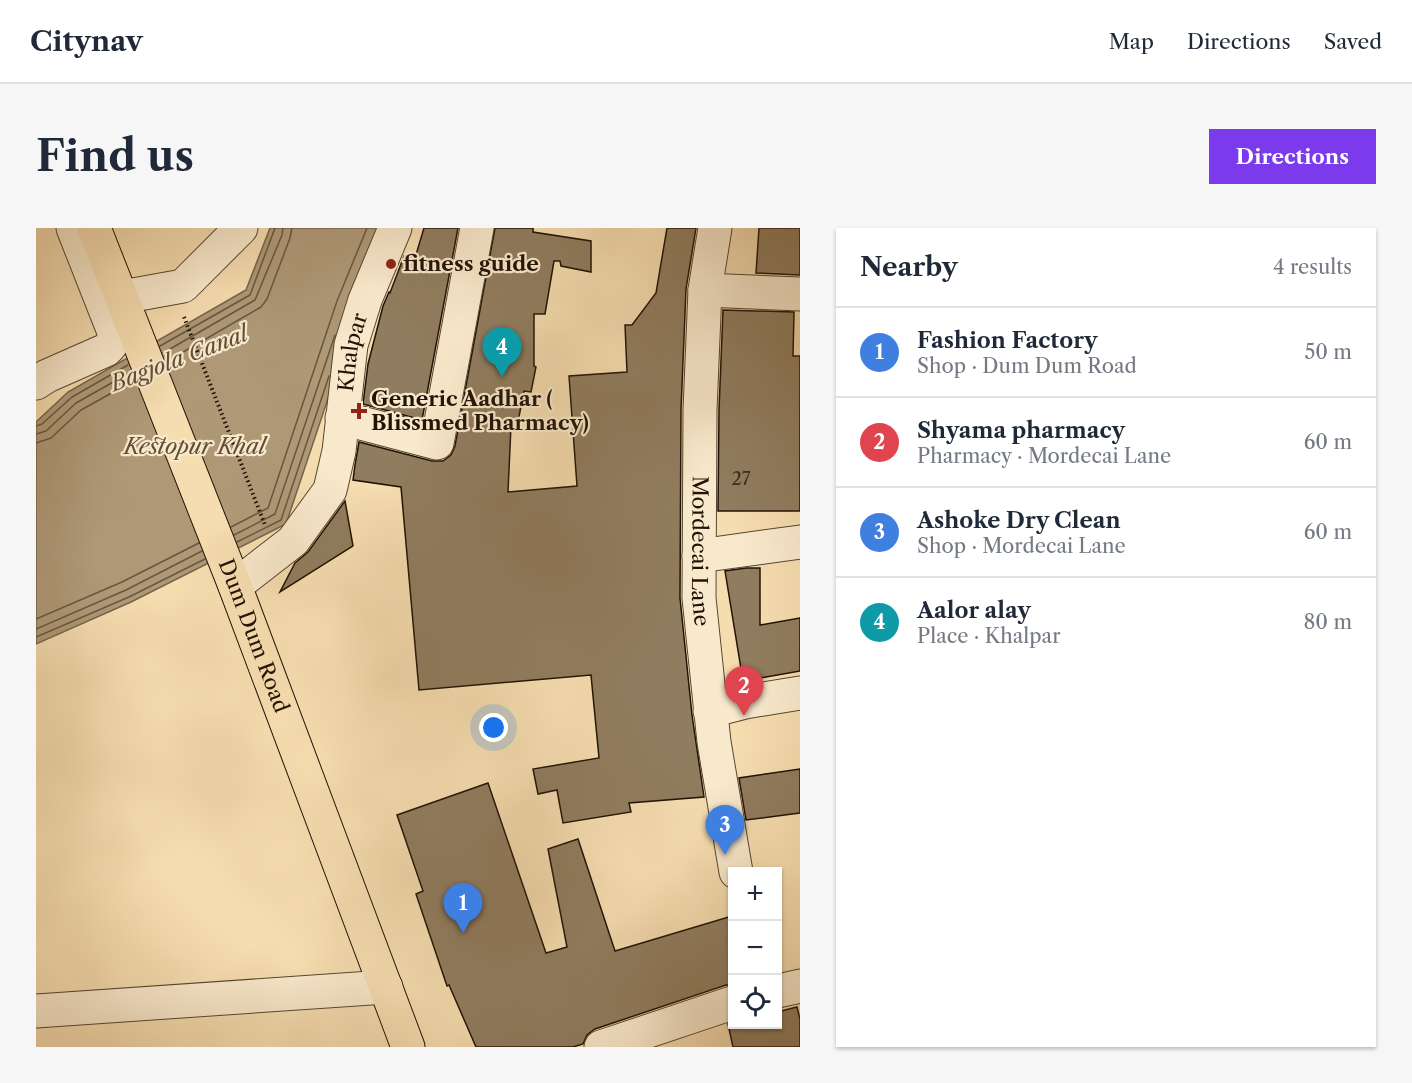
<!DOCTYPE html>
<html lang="en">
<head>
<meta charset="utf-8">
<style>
	body { margin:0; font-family:"Libre Caslon Text",serif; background:#f6f6f7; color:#1f2937 }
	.controls { position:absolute; right:18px; bottom:18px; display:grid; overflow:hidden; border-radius:0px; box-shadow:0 2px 4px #0004 }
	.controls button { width:54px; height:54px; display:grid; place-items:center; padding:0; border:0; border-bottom:2px solid #e0e1e3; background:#fff; color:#1f2937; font:30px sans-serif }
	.you { position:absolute; left:458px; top:500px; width:21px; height:21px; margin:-15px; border:4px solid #fff; border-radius:50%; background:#1a73e8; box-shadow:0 0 0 9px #1a73e833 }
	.badge { display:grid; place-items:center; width:39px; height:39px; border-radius:50%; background:#7c3aed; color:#fff; font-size:20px; font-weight:700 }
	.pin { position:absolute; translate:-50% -50px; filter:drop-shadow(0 2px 3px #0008) }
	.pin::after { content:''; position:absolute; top:32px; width:21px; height:18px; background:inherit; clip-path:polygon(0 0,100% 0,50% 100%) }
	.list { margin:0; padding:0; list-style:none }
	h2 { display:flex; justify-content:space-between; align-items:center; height:78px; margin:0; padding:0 24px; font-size:26px }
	h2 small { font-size:20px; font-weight:400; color:#747a83 }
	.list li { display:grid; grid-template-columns:39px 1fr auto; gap:18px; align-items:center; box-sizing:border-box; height:90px; padding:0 24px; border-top:2px solid #e0e1e3 }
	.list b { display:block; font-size:22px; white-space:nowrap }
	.list p { margin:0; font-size:20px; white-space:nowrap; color:#747a83 }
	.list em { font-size:20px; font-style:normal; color:#747a83 }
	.icon { flex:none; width:33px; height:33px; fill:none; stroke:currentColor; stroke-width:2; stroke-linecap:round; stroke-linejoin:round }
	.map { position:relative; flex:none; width:764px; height:819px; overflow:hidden; border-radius:0px }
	header { display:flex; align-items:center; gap:36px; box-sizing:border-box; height:84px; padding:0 30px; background:#fff; border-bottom:2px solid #e0e1e3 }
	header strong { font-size:28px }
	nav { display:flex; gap:33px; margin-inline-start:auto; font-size:21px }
	.intro { display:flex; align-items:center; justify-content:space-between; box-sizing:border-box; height:144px; padding:0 36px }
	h1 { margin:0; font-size:42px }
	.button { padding:15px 27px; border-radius:0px; background:#7c3aed; color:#fff; font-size:21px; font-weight:700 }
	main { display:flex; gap:36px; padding:0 36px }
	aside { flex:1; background:#fff; border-radius:0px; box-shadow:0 2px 4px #0004 }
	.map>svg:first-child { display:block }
	.water { fill:#ae9876; stroke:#766349; stroke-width:1.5 }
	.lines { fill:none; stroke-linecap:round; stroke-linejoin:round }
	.shore { stroke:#68563e; stroke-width:1.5 }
	.building { fill:#907c5e; stroke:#211306; stroke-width:1.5 }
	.minor-casing { stroke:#564630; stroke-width:35 }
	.major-casing { stroke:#211306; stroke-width:35 }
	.path { stroke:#211306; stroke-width:4; stroke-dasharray:1.5 3; stroke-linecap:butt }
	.minor { stroke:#f9e9cc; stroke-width:33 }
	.major { stroke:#f6ddb0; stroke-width:33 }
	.poi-dot { fill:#8f2418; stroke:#f9e9cc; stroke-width:2 }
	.labels { text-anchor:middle; stroke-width:4.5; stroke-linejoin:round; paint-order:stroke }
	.number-label { font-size:18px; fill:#3d2d1c }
	.poi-label { font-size:21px; font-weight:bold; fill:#211306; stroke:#f9e9cc; text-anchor:start }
	.street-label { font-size:21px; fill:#211306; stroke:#f9e9cc }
	.water-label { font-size:22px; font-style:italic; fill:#604f38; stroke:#f9e9cc }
</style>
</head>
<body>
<header>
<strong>Citynav</strong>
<nav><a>Map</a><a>Directions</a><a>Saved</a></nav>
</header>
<div class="intro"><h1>Find us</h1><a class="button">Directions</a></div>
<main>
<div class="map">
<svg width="764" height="819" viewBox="0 0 764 819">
	<rect width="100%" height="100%" fill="#f6ddb0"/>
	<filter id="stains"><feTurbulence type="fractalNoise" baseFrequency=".00333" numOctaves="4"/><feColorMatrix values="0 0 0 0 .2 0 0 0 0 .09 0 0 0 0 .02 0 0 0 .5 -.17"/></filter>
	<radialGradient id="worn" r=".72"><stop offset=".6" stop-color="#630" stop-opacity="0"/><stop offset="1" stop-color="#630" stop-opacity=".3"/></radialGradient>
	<!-- water -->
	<path class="water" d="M 234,0 L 355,0 L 322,81 L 250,296 L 95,374 L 0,416 L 0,194 L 32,164 L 210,62 Z"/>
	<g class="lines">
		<!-- shore -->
		<g class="shore">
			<path d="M 124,118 L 214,67 L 239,0"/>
			<path d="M 127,125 L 219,72 L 246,7 L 247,0"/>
			<path d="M 130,134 L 225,79 L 231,71 L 254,10 L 256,0"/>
			<path d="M 0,198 L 6,196 L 36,169 L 92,137"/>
			<path d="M 0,206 L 10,203 L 40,175 L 95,144"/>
			<path d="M 0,215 L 15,210 L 45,182 L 99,152"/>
			<path d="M 195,299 L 232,280 L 301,73 L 331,0"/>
			<path d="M 198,307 L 239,286 L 299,107"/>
			<path d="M 201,314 L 245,292 L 293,148"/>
			<path d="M 0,391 L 86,354 L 163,315"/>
			<path d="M 0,401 L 90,362 L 166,323"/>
			<path d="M 0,409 L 93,369 L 169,331"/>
		</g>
	</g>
	<!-- building -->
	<g class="building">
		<path d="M 388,0 L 422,0 L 386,192 L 327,176 L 332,136 L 347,78 L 353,64 L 354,65 L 368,28 L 379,30 Z"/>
		<path d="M 459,0 L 497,0 L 497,4 L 555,13 L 555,44 L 525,38 L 524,33 L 518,33 L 509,86 L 498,86 L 498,138 L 500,139 L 495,164 L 488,163 L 481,199 L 475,198 L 472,264 L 541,258 L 533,148 L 591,144 L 589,97 L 596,97 L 620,65 L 631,0 L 660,0 L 650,61 L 645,182 L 644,370 L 656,487 L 668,569 L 593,575 L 595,584 L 527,595 L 521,562 L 502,566 L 497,541 L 563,530 L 555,447 L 383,462 L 365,259 L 317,252 L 319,237 L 323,214 L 396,233 L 407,233 L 415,227 L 419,218 Z"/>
		<path d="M 723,0 L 764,0 L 764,47 L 720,45 Z"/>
		<path d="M 687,82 L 758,84 L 757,128 L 764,128 L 764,283 L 682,283 L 683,182 Z"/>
		<path d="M 309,273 L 317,318 L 244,364 L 259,335 L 272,324 Z"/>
		<path d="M 710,340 L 724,340 L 724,397 L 764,390 L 764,443 L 707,453 L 689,343 Z"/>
		<path d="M 764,541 L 764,585 L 710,592 L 703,550 Z"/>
		<path d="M 452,555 L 510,725 L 531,719 L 512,621 L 542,611 L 579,723 L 696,688 L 696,757 L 690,757 L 559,801 L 551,807 L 547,816 L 537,819 L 440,819 L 413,757 L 411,758 L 380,666 L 387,663 L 361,587 Z"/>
		<path d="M 761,779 L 764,791 L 764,819 L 697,819 L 692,796 L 741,796 L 741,784 Z"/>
	</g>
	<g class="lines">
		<!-- minor casing -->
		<g class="minor-casing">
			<g id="minor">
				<path id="s1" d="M 679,0 L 669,62 L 664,182 L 663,370 L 678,514 L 700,644"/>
				<path d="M 669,62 L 764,66"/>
				<path d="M 86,69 L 147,58 L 205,0"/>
				<path d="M 0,155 L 11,148 L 70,122 C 76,117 78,113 78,104 L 37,0"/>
				<path d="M 306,190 L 401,215 L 441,0"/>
				<path d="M 663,328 L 764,314"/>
				<path id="s2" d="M 199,358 L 257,313 L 294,262 L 303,223 L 315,117 L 329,72 L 359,0"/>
				<path d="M 674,483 L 709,474 L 764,465"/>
				<path d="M 742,763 L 764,758"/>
				<path d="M 0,783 L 350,759"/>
				<path d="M 565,819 L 696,775"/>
			</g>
		</g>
		<!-- major casing -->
		<g class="major-casing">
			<g id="major">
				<path id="s3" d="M 58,0 L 199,358 L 372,819"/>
			</g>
		</g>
		<!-- path -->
		<path class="path" d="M 148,89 L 229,297"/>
		<!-- minor -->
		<use href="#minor" class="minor"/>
		<!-- major -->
		<use href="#major" class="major"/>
	</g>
	<!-- markers -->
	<g class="poi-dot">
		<circle cx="355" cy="36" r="6"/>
		<path d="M320 174h6v6h6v6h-6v6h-6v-6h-6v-6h6z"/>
	</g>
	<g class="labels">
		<!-- number labels -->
		<g class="number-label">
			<text x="705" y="257">27</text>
		</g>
		<!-- poi labels -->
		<g class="poi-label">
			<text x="367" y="43">fitness guide</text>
			<text x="335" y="178">Generic Aadhar (<tspan x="335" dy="24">Blissmed Pharmacy)</tspan></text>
		</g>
		<!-- street labels -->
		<g class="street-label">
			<text dy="7" stroke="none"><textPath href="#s2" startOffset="276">Khalpar</textPath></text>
			<text dy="7" stroke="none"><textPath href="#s1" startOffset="324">Mordecai Lane</textPath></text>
			<text dy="7" stroke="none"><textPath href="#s3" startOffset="438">Dum Dum Road</textPath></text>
		</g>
		<!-- water labels -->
		<g class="water-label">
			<text transform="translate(143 130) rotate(-21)" y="8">Bagjola Canal</text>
			<text x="159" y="226">Kestopur Khal</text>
		</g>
	</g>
	<rect width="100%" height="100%" filter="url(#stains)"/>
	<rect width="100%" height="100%" fill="url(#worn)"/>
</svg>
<div class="controls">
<button>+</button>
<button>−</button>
<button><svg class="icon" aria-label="locate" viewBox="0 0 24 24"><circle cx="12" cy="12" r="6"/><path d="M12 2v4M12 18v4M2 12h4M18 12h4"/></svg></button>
</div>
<div class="you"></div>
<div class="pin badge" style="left:427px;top:705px;background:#3f7fe0">1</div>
<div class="pin badge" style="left:708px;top:488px;background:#e0444e">2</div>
<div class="pin badge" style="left:689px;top:627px;background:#3f7fe0">3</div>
<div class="pin badge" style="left:466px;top:149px;background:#0f9aa8">4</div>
</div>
<aside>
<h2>Nearby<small>4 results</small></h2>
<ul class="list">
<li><span class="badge" style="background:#3f7fe0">1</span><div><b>Fashion Factory</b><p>Shop · Dum Dum Road</p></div><em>50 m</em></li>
<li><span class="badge" style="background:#e0444e">2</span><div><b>Shyama pharmacy</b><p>Pharmacy · Mordecai Lane</p></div><em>60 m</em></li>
<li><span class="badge" style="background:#3f7fe0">3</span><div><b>Ashoke Dry Clean</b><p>Shop · Mordecai Lane</p></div><em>60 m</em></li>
<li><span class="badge" style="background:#0f9aa8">4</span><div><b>Aalor alay</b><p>Place · Khalpar</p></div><em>80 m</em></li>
</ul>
</aside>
</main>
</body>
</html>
